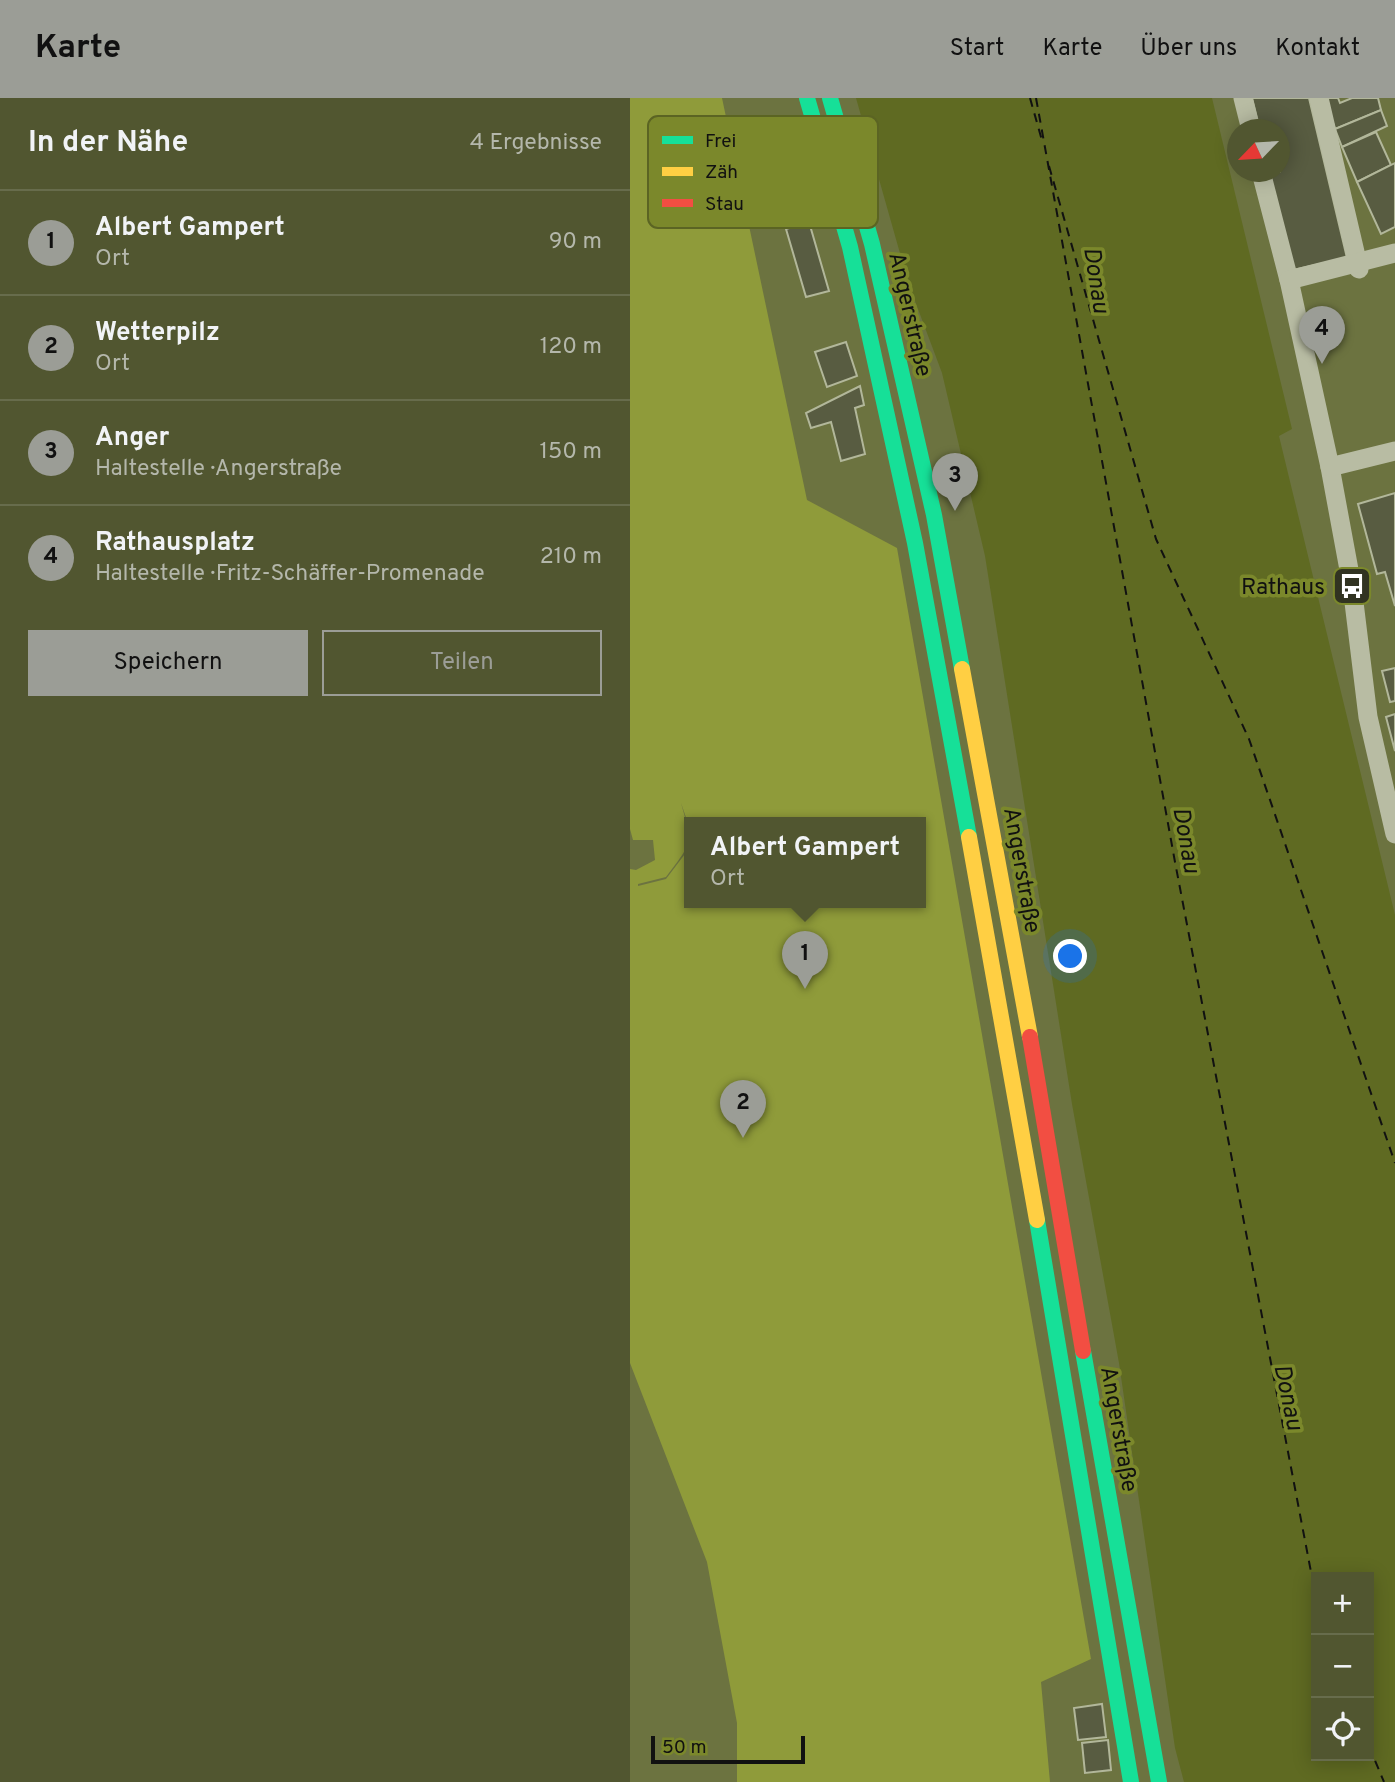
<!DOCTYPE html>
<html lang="de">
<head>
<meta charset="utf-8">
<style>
	body { margin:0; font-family:Overpass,sans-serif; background:#575c38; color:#f1f3f6 }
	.controls { position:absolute; right:21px; bottom:21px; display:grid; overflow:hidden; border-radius:0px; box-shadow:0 4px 18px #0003 }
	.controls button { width:63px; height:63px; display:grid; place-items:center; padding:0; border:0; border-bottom:2px solid #676c4c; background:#515630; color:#f1f3f6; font:35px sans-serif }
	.compass { position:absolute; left:597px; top:21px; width:63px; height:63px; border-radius:50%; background:#515630; box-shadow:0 4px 18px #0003; rotate:245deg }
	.scale { position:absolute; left:21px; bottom:18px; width:154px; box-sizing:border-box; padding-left:7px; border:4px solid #111; border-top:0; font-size:19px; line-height:24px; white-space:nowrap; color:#111; -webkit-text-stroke:5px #7b882b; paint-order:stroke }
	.you { position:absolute; left:441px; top:859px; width:24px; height:24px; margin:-18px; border:5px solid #fff; border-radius:50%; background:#1a73e8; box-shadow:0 0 0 10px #1a73e833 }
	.badge { display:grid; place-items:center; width:46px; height:46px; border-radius:50%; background:#9b9d96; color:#111; font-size:23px; font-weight:700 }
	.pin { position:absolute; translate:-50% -58px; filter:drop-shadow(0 2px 4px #0008) }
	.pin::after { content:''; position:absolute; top:37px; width:24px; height:21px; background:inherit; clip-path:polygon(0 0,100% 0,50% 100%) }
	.popup { position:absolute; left:54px; top:719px; width:242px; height:91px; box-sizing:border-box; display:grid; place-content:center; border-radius:0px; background:#515630; filter:drop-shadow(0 2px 5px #0005); font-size:23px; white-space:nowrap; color:#b4b7ab }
	.popup b { font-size:26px; color:#f1f3f6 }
	.popup::after { content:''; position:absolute; left:50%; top:100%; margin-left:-14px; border:14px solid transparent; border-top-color:#515630 }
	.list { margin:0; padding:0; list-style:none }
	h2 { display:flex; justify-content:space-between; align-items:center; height:91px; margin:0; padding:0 28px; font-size:30px }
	h2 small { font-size:23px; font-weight:400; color:#b4b7ab }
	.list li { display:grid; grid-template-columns:46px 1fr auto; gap:21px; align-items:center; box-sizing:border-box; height:105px; padding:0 28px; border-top:2px solid #676c4c }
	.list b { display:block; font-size:26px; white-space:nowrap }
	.list p { margin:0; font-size:23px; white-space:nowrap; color:#b4b7ab }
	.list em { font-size:23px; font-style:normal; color:#b4b7ab }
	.actions { display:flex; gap:14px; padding:21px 28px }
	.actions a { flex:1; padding:16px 0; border:2px solid #9b9d96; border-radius:0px; text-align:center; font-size:24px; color:#9b9d96 }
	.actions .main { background:#9b9d96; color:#111 }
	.icon { flex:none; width:38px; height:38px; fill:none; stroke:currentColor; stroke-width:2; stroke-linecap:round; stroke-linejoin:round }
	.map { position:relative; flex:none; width:765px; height:1684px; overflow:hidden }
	header { display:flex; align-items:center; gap:42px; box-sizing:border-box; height:98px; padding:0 35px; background:#9b9d96; color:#111 }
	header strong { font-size:33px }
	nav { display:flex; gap:38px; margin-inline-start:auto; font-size:24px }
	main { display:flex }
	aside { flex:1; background:#515630 }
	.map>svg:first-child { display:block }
	.green { fill:#8f9b3a; fill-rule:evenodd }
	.water { fill:#5f6a22; fill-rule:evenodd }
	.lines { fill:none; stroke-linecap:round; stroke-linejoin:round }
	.ferry { stroke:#111; stroke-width:2; stroke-dasharray:9 7; stroke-linecap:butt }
	.building { fill:#585c41; stroke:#b2b79a; stroke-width:2 }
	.street { stroke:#b8bca3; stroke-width:19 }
	.fast { stroke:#16e098; stroke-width:16 }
	.slow { stroke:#ffcf43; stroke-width:16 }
	.jam { stroke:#f24e42; stroke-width:16 }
	.labels { text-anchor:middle; stroke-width:7; stroke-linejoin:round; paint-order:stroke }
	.street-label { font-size:23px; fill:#111; stroke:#7b882b }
	.poi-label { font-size:23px; fill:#111; stroke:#7b882b; text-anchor:end }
	.water-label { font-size:24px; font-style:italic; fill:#111; stroke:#7b882b }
	.key { fill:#7b882b; stroke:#5b6423; stroke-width:2 }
	.key-label { font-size:19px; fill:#111 }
</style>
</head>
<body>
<header>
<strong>Karte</strong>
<nav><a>Start</a><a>Karte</a><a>Über uns</a><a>Kontakt</a></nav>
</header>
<main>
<aside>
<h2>In der Nähe<small>4 Ergebnisse</small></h2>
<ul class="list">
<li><span class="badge">1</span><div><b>Albert Gampert</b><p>Ort</p></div><em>90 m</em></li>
<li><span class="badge">2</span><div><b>Wetterpilz</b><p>Ort</p></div><em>120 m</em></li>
<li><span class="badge">3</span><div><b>Anger</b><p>Haltestelle · Angerstraße</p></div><em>150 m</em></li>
<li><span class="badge">4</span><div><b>Rathausplatz</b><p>Haltestelle · Fritz-Schäffer-Promenade</p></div><em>210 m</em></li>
</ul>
<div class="actions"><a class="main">Speichern</a><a>Teilen</a></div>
</aside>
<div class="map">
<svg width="765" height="1684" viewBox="0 0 765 1684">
	<rect width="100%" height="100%" fill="#6c7340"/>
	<!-- green -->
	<path class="green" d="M 0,0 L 92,0 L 177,402 L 267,450 L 461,1561 L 411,1584 L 420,1684 L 107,1684 L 107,1625 L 77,1464 L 0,1265 L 0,771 L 6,772 L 25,762 L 23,742 L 3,742 L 0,731 ZM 51,705 L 59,728 L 60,725 L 290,725 L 290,805 L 60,805 L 59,746 L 58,752 L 36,781 L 8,788 L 8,786 L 36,779 C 62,744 63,748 51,705 Z"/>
	<!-- water -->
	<path class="water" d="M 226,0 L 582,0 L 662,331 L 649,338 L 765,817 L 765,1684 L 554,1684 L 545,1650 L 489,1265 L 442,1006 L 355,458 L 312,275 L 279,187 ZM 686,1479 L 739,1479 L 739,1658 L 686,1658 Z"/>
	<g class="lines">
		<!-- ferry -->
		<g class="ferry">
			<path d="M 400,0 L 413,46"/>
			<path d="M 406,0 L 545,764 L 686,1500"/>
			<path d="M 419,68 L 526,441 L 619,641 L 765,1065"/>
			<path d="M 739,1648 L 754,1684"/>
		</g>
	</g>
	<!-- building -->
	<g class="building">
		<path d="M 622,0 L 679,0 L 717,160 L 663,172 L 635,74 L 650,74 L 650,32 L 630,32 Z"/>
		<path d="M 695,0 L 708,0 L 710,5 L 722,0 L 748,0 L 751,12 L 705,31 Z"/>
		<path d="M 751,12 L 757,28 L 712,49 L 705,31 Z"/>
		<path d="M 158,34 L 166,65 L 144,71 L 136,40 Z"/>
		<path d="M 746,34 L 761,67 L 727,84 L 712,49 Z"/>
		<path d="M 765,65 L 765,129 L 751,136 L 727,84 Z"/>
		<path d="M 179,124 L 199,193 L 176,199 L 156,131 Z"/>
		<path d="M 216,244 L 227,278 L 197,289 L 185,254 Z"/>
		<path d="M 230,288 L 234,307 L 225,310 L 235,356 L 211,363 L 201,324 L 181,330 L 176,315 Z"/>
		<path d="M 765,395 L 765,508 L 755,474 L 747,476 L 728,406 Z"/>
		<path d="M 765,570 L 765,603 L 760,604 L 752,573 Z"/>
		<path d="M 765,616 L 765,653 L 756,619 Z"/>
		<path d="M 472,1606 L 476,1639 L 448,1642 L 444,1610 Z"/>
		<path d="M 478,1642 L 481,1672 L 455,1675 L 452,1645 Z"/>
	</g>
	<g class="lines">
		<!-- street -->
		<g class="street">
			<path d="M 613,0 L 621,32"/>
			<path d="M 689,0 L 729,171"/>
			<path d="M 631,74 L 659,182 L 700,369 L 722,488 L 738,619 L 765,736"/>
			<path d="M 659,182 L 765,155"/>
			<path d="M 700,369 L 765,353"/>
		</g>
		<!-- fast -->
		<g class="fast">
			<path d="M 177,0 L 220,149 L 285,445 L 339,739"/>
			<path d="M 200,0 L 242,146 L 304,417 L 332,571"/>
			<path d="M 407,1122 L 501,1684"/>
			<path d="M 453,1253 L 529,1684"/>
		</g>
		<!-- slow -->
		<g class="slow">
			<path d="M 332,571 L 400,939"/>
			<path d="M 339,739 L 407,1122"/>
		</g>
		<!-- jam -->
		<path class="jam" d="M 400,939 L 453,1253"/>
	</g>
	<!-- icons -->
	<defs>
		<g id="bus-square" transform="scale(2.0125)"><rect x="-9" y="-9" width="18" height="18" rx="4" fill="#313321" stroke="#7b882b"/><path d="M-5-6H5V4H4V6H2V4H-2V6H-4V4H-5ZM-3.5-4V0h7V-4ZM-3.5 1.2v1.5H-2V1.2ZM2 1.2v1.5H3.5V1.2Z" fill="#fff"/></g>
	</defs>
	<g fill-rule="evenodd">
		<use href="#bus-square" x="722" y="488"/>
	</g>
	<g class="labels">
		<!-- street labels -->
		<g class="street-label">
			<text transform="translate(281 216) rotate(77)" y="8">Angerstraße</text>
			<text transform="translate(393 772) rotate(80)" y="8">Angerstraße</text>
			<text transform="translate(490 1331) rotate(80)" y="8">Angerstraße</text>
		</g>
		<!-- poi labels -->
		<g class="poi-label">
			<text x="695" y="496">Rathaus</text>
		</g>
		<!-- water labels -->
		<g class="water-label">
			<text transform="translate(467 182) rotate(81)" y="8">Donau</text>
			<text transform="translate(557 742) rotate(80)" y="8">Donau</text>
			<text transform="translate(659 1299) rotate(78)" y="8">Donau</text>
		</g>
	</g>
	<!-- legend -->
	<rect x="18" y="18" width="230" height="112" rx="10" class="key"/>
	<rect x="32" y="38" width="31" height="8" fill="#16e098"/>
	<rect x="32" y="69" width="31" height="9" fill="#ffcf43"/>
	<rect x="32" y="101" width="31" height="8" fill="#f24e42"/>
	<g class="key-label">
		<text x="75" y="49">Frei</text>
		<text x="75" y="80">Zäh</text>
		<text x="75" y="112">Stau</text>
	</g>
</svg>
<div class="controls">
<button>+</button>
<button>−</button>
<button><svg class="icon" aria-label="locate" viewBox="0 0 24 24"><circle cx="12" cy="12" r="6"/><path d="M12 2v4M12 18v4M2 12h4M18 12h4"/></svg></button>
</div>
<svg class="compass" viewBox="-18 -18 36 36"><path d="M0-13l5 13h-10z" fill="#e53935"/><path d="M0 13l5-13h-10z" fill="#b4b7ab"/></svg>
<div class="scale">50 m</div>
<div class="you"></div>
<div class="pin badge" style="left:175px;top:891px">1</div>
<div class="popup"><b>Albert Gampert</b>Ort</div>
<div class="pin badge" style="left:113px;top:1040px">2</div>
<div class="pin badge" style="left:325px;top:413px">3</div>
<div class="pin badge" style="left:692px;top:266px">4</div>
</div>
</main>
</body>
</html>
